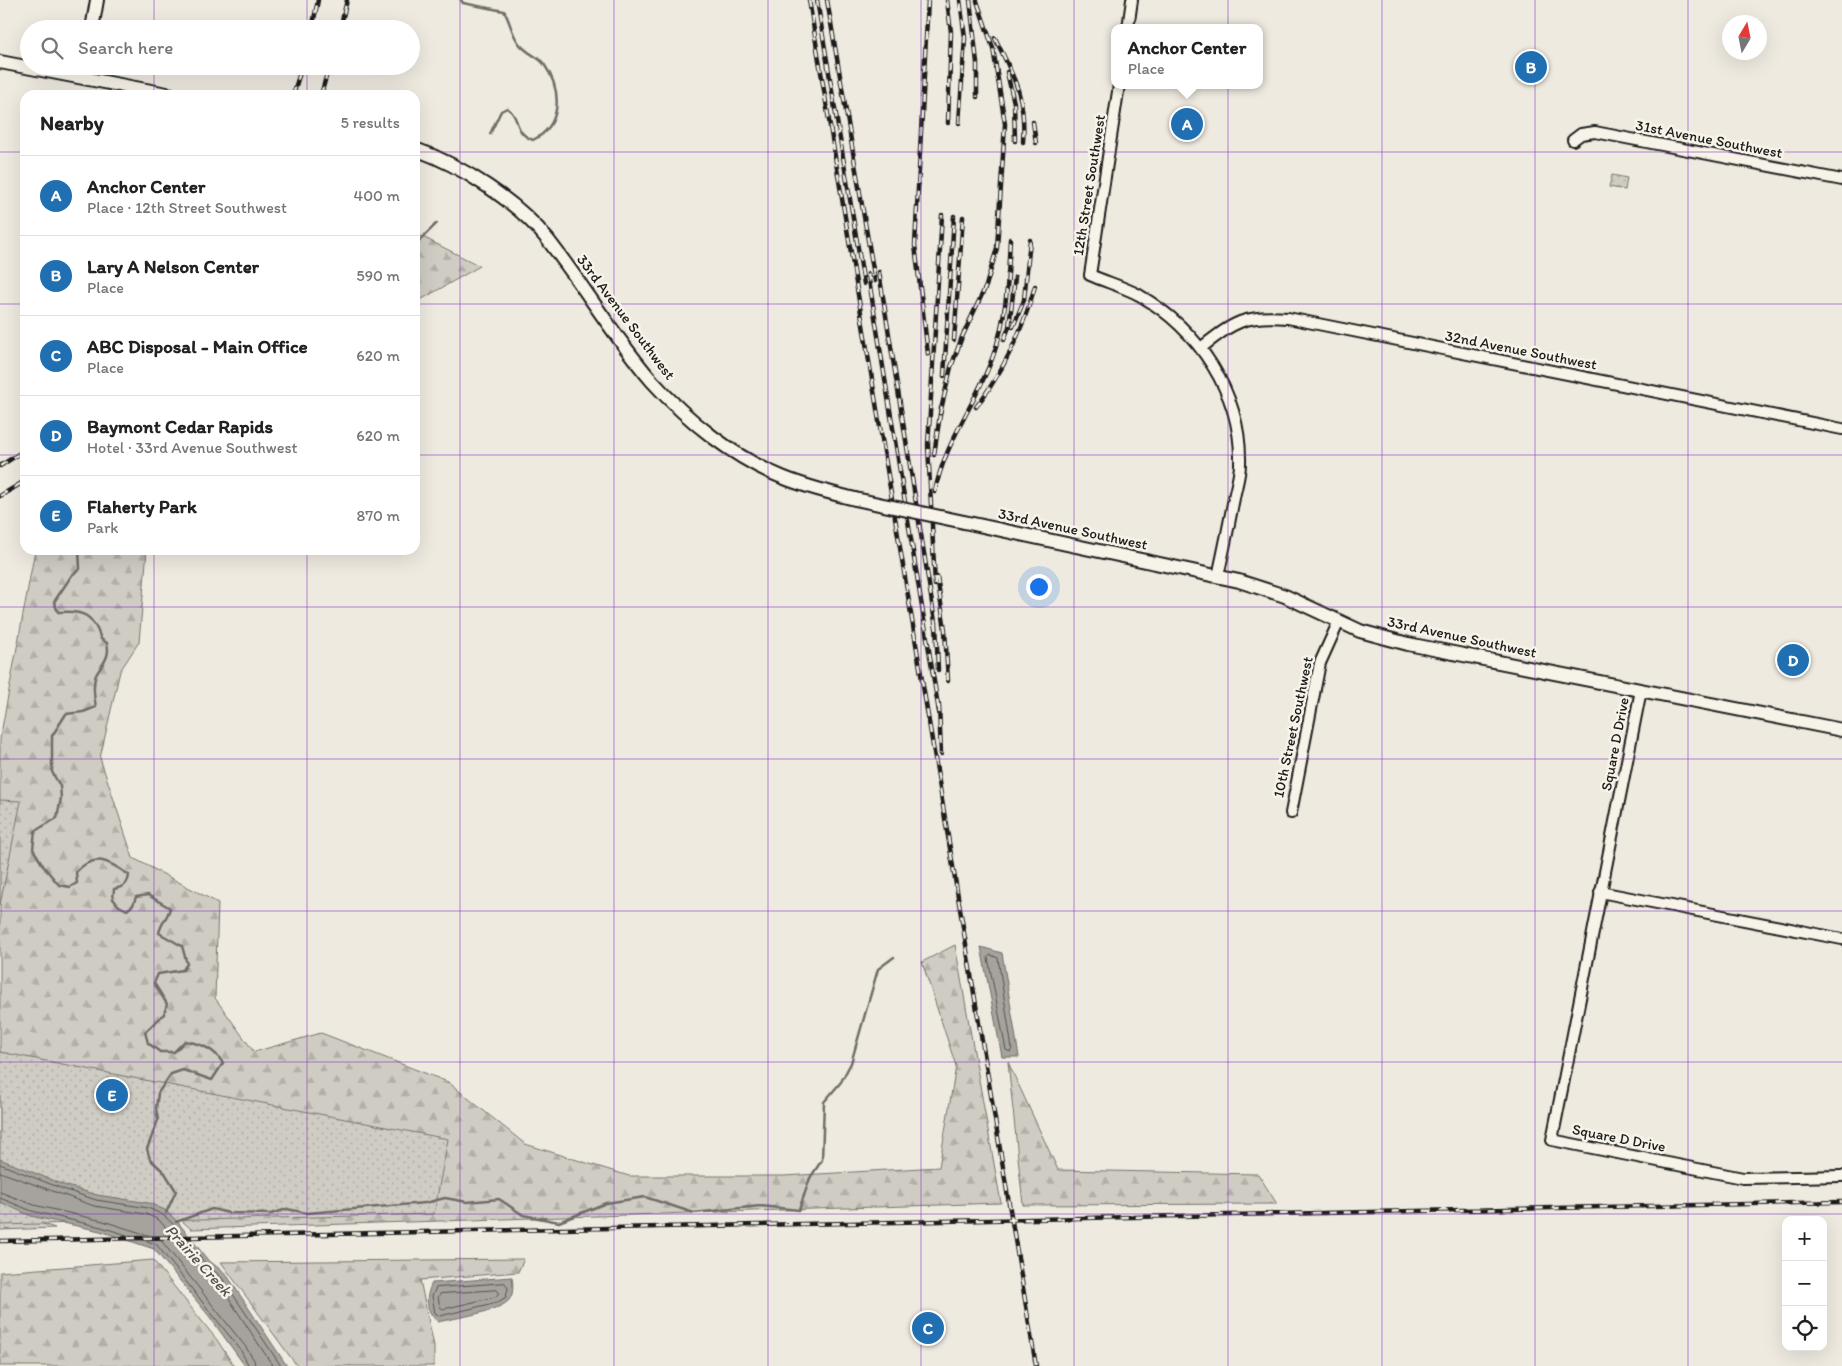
<!DOCTYPE html>
<html lang="en">
<head>
<meta charset="utf-8">
<style>
	body { margin:0; font-family:Itim,sans-serif; background:#f6f6f6; color:#222 }
	.controls { position:absolute; right:15px; bottom:15px; display:grid; overflow:hidden; border-radius:10px; box-shadow:0 5px 20px #0002 }
	.controls button { width:45px; height:45px; display:grid; place-items:center; padding:0; border:0; border-bottom:1px solid #e0e0e0; background:#fff; color:#222; font:25px sans-serif }
	.compass { position:absolute; left:1722px; top:15px; width:45px; height:45px; border-radius:50%; background:#fff; box-shadow:0 5px 20px #0002; rotate:10deg }
	.you { position:absolute; left:1038px; top:586px; width:18px; height:18px; margin:-12px; border:4px solid #fff; border-radius:50%; background:#1a73e8; box-shadow:0 0 0 8px #1a73e833 }
	.badge { display:grid; place-items:center; width:32px; height:32px; border-radius:50%; background:#1f6fb2; color:#fff; font-size:16px; font-weight:700 }
	.pin { position:absolute; translate:-50% -50%; border:2px solid #fff; box-shadow:0 1px 5px #0006 }
	.popup { position:absolute; left:1111px; top:24px; width:152px; height:65px; box-sizing:border-box; display:grid; place-content:center; border-radius:10px; background:#fff; filter:drop-shadow(0 1px 4px #0005); font-size:16px; white-space:nowrap; color:#767676 }
	.popup b { font-size:19px; color:#222 }
	.popup::after { content:''; position:absolute; left:50%; top:100%; margin-left:-10px; border:10px solid transparent; border-top-color:#fff }
	.list { margin:0; padding:0; list-style:none }
	h2 { display:flex; justify-content:space-between; align-items:center; height:65px; margin:0; padding:0 20px; font-size:21px }
	h2 small { font-size:16px; font-weight:400; color:#767676 }
	.list li { display:grid; grid-template-columns:32px 1fr auto; gap:15px; align-items:center; box-sizing:border-box; height:80px; padding:0 20px; border-top:1px solid #e0e0e0 }
	.list b { display:block; font-size:19px; white-space:nowrap }
	.list p { margin:0; font-size:16px; white-space:nowrap; color:#767676 }
	.list em { font-size:16px; font-style:normal; color:#767676 }
	.icon { flex:none; width:28px; height:28px; fill:none; stroke:currentColor; stroke-width:2; stroke-linecap:round; stroke-linejoin:round }
	.map { position:relative; flex:none; width:1842px; height:1366px; overflow:hidden }
	.search { position:absolute; background:#fff; box-shadow:0 5px 20px #0002; left:20px; top:20px; width:400px; height:55px; display:flex; align-items:center; gap:12px; box-sizing:border-box; padding:0 18px; border-radius:28px; color:#767676; font-size:19px }
	.panel { position:absolute; background:#fff; box-shadow:0 5px 20px #0002; left:20px; top:90px; width:400px; height:465px; border-radius:15px }
	.map>svg:first-child { display:block }
	.forest { fill:url(#forest-firs); stroke:#767470 }
	.park { fill:url(#park-dots); stroke:#767470 }
	.water { fill:#a6a39d; stroke:#6f6d69 }
	.lines { fill:none; stroke-linecap:round; stroke-linejoin:round }
	.shore { stroke:#535250; stroke-width:1 }
	.stream { stroke:#6f6d69; stroke-width:2.5 }
	.minor-casing { stroke:#1c1c1c; stroke-width:14 }
	.tertiary-casing { stroke:#1c1c1c; stroke-width:16 }
	.minor { stroke:#f7f3e8; stroke-width:10 }
	.tertiary { stroke:#f7f3e8; stroke-width:12 }
	.rail-casing { stroke:#1c1c1c; stroke-width:4.5 }
	.rail { stroke:#f7f3e8; stroke-width:2.5; stroke-dasharray:8; stroke-linecap:butt }
	.tertiary-bridge-casing { stroke:#1c1c1c; stroke-width:16; stroke-linecap:butt }
	.tertiary-bridge { stroke:#f7f3e8; stroke-width:12 }
	.grid { fill:none; stroke:#7b2cbf; stroke-width:1; stroke-opacity:0.55 }
	.labels { text-anchor:middle; stroke-width:5; stroke-linejoin:round; paint-order:stroke }
	.street-label { font-size:15px; fill:#1c1c1c; stroke:#f7f3e8 }
	.water-label { font-size:16px; font-style:italic; fill:#535250; stroke:#f7f3e8 }
</style>
</head>
<body>
<div class="map">
<svg width="1842" height="1366" viewBox="0 0 1842 1366">
	<defs>
		<pattern id="forest-firs" width="22" height="20" patternUnits="userSpaceOnUse" patternTransform="scale(1.25)"><rect width="22" height="20" fill="#cfccc3"/><path d="M5 1l3.5 6h-7zM16 11l3.5 6h-7z" fill="#b1afa7"/></pattern>
		<pattern id="park-dots" width="8" height="8" patternUnits="userSpaceOnUse" patternTransform="scale(1.25)"><rect width="8" height="8" fill="#cfccc3"/><path d="M2 2h.1M6 6h.1" fill="none" stroke="#b1afa7" stroke-width="1.8" stroke-linecap="round"/></pattern>
	</defs>
	<rect width="100%" height="100%" fill="#eeeae0"/>
	<filter id="ink" filterUnits="userSpaceOnUse"><feTurbulence type="fractalNoise" baseFrequency=".02" numOctaves="2"/><feDisplacementMap in="SourceGraphic" scale="10" xChannelSelector="R" yChannelSelector="G"/><feConvolveMatrix kernelMatrix="1 2 1 2 8 2 1 2 1" color-interpolation-filters="sRGB"/></filter>
	<g filter="url(#ink)">
		<!-- forest -->
		<g class="forest">
			<path d="M 415,233 L 480,266 L 415,303 Z"/>
			<path d="M 35,550 L 147,550 L 139,642 L 120,671 L 100,758 L 133,858 L 218,903 L 215,998 L 254,1052 L 321,1033 L 448,1082 L 525,1144 L 629,1176 L 784,1176 L 939,1167 L 956,1066 L 922,962 L 955,945 L 1001,1203 L 191,1229 L 161,1202 L 0,1151 L 0,739 Z"/>
			<path d="M 1008,1062 L 1058,1170 L 1258,1174 L 1277,1204 L 1023,1205 Z"/>
			<path d="M 0,1208 L 4,1211 L 55,1228 L 0,1230 Z"/>
			<path d="M 524,1259 L 518,1272 L 420,1280 L 434,1346 L 434,1366 L 297,1366 L 221,1262 Z"/>
			<path d="M 153,1260 L 217,1340 L 234,1366 L 0,1366 L 0,1272 Z"/>
		</g>
		<!-- park -->
		<g class="park">
			<path d="M 1612,175 L 1627,178 L 1625,190 L 1609,187 Z"/>
			<path d="M 0,800 L 21,801 L 0,905 Z"/>
			<path d="M 0,1052 L 448,1139 L 434,1214 L 0,1225 Z"/>
		</g>
		<!-- water -->
		<g class="water">
			<path d="M 981,947 L 1002,953 L 1019,1057 L 1002,1057 Z"/>
			<path d="M 0,1159 L 64,1185 L 97,1195 L 149,1203 L 165,1210 L 177,1221 L 207,1259 L 226,1274 L 287,1366 L 245,1366 L 209,1316 L 154,1249 L 100,1231 L 31,1216 L 0,1202 Z"/>
			<path d="M 512,1277 C 513,1284 514,1294 509,1300 C 499,1312 454,1318 438,1322 C 425,1311 425,1297 432,1283 Z"/>
		</g>
		<g class="lines">
			<!-- shore -->
			<g class="shore">
				<path d="M 991,955 L 998,958 L 1012,1049 L 1010,1052 L 1006,1050 L 988,958 Z"/>
				<path d="M 0,1164 L 63,1189 L 96,1200 L 148,1208 L 163,1215 L 174,1225 L 204,1262 L 222,1278 L 281,1366"/>
				<path d="M 0,1172 L 94,1206 L 146,1214 L 159,1220 L 199,1266 L 218,1282 L 273,1366"/>
				<path d="M 0,1192 L 34,1205 L 103,1221 L 160,1239 L 245,1346 L 254,1360 L 255,1366"/>
				<path d="M 0,1198 L 32,1211 L 101,1227 L 156,1244 L 240,1349 L 249,1366"/>
				<path d="M 505,1283 L 508,1288 L 506,1297 L 498,1302 L 440,1316 L 435,1313 L 432,1296 L 436,1288 Z"/>
				<path d="M 497,1290 L 499,1293 L 495,1297 L 443,1309 L 440,1307 L 438,1297 L 440,1294 Z"/>
			</g>
			<!-- stream -->
			<g class="stream">
				<path d="M 461,0 L 463,3 L 504,11 C 510,21 511,32 518,42 C 525,53 538,56 544,64 C 562,90 563,125 533,140 C 513,133 521,117 507,108 L 501,111 L 490,134"/>
				<path d="M 415,252 L 419,241 L 437,223"/>
				<path d="M 79,550 L 80,569 L 72,575 L 54,602 L 58,612 C 84,610 93,615 101,639 L 107,643 C 111,657 102,664 96,675 C 92,685 94,697 96,707 L 83,712 L 66,714 L 52,736 L 52,772 L 60,786 L 61,798 L 57,818 L 35,831 L 33,849 L 44,867 L 59,885 L 70,887 L 77,883 L 76,872 C 94,852 109,861 129,875 C 128,885 123,887 114,889 L 113,899 L 119,906 L 127,910 L 133,905 L 136,897 L 148,895 L 170,908 C 168,917 161,923 159,933 L 182,946 L 187,964 L 183,970 L 158,974 L 154,983 L 167,1004 L 164,1014 L 145,1032 L 148,1043 L 160,1052 L 174,1052 L 185,1041 C 202,1044 214,1049 223,1063 L 212,1080 L 183,1070 L 171,1074 L 158,1093 L 156,1108 L 158,1120 L 147,1149 L 150,1159 L 165,1173 L 176,1191 L 166,1213"/>
				<path d="M 176,1222 L 212,1209 L 229,1213 L 271,1214 L 287,1209 L 307,1213 L 425,1203 L 445,1198 L 467,1202 L 499,1199 L 523,1215 L 559,1222 L 606,1203 L 645,1197 L 694,1213 L 760,1206 L 799,1210 L 810,1178 L 822,1160 L 824,1102 L 841,1082 L 851,1063 L 878,969 L 894,957"/>
			</g>
			<!-- minor casing -->
			<g class="minor-casing">
				<g id="minor">
					<path d="M 1128,28 L 1132,0"/>
					<path d="M 1119,85 L 1090,275 C 1106,282 1124,287 1139,295 C 1198,329 1242,393 1240,464 C 1240,475 1236,487 1234,498 C 1229,524 1224,550 1218,576"/>
					<path d="M 1573,140 L 1581,134 L 1595,132 L 1842,180"/>
					<path d="M 1202,347 C 1234,322 1245,314 1288,318 L 1842,429"/>
					<path d="M 1641,690 L 1552,1140 L 1743,1178 L 1842,1176"/>
					<path d="M 1291,813 L 1320,663 L 1339,621"/>
					<path d="M 1600,892 L 1842,939"/>
				</g>
			</g>
			<!-- tertiary casing -->
			<g class="tertiary-casing">
				<g id="tertiary">
					<path d="M 92,29 L 97,0"/>
					<path d="M 0,62 L 172,95"/>
					<path d="M 415,149 C 461,165 518,202 548,240 C 584,286 614,337 652,381 C 687,420 734,458 782,477 C 806,487 831,493 855,499"/>
					<path d="M 964,522 L 1239,581 L 1285,596 L 1360,631 L 1408,644 L 1842,730"/>
				</g>
			</g>
			<!-- minor -->
			<use href="#minor" class="minor"/>
			<!-- tertiary -->
			<use href="#tertiary" class="tertiary"/>
			<!-- rail casing -->
			<g class="rail-casing">
				<g id="rail">
					<path d="M 809,0 L 1036,1366"/>
					<path d="M 817,0 L 864,284"/>
					<path d="M 827,0 L 875,281"/>
					<path d="M 928,0 L 915,245 L 928,354"/>
					<path d="M 947,0 L 951,32 L 948,123"/>
					<path d="M 970,0 L 977,63 L 977,97"/>
					<path d="M 312,29 L 318,0"/>
					<path d="M 340,29 L 347,0"/>
					<path d="M 995,38 C 1014,77 1026,97 1023,142"/>
					<path d="M 1007,72 L 1014,103 L 1015,141"/>
					<path d="M 293,95 L 302,66"/>
					<path d="M 321,95 L 329,66"/>
					<path d="M 1033,122 L 1036,143"/>
					<path d="M 959,123 L 965,38 L 960,0"/>
					<path d="M 879,272 L 936,628"/>
					<path d="M 868,274 L 939,712"/>
					<path d="M 1013,327 L 1024,300 L 1030,240"/>
					<path d="M 954,340 L 963,217"/>
					<path d="M 1004,340 L 1009,327 L 1015,277"/>
					<path d="M 944,376 L 954,216"/>
					<path d="M 976,407 C 1003,372 1023,329 1035,286"/>
					<path d="M 940,414 L 951,367 L 962,337 L 986,286 L 997,248 L 1005,124 L 993,48 L 977,1"/>
					<path d="M 934,455 L 941,408"/>
					<path d="M 0,466 L 25,450"/>
					<path d="M 935,492 C 944,443 977,402 993,356 C 1007,319 1008,277 1010,239"/>
					<path d="M 0,496 L 25,481"/>
					<path d="M 937,577 L 945,630 L 948,681"/>
					<path d="M 935,585 L 928,445 L 942,215"/>
					<path d="M 936,622 L 938,670"/>
					<path d="M 939,705 L 941,754"/>
					<path d="M 0,1241 L 1842,1202"/>
				</g>
			</g>
			<!-- rail -->
			<use href="#rail" class="rail"/>
			<!-- tertiary-bridge casing -->
			<g class="tertiary-bridge-casing">
				<path id="tertiary-bridge" d="M 855,499 L 964,522"/>
			</g>
			<!-- tertiary-bridge -->
			<use href="#tertiary-bridge" class="tertiary-bridge"/>
		</g>
	</g>
	<!-- grid -->
	<path class="grid" d="M 154,0 L 154,29M 307,0 L 307,29M 460,0 L 460,1366M 614,0 L 614,1366M 768,0 L 768,1366M 921,0 L 921,1366M 1074,0 L 1074,1366M 1228,0 L 1228,1366M 1382,0 L 1382,1366M 1535,0 L 1535,1366M 1688,0 L 1688,1366M 154,66 L 154,95M 307,66 L 307,95M 0,152 L 25,152M 415,152 L 1842,152M 0,304 L 25,304M 415,304 L 1842,304M 0,455 L 25,455M 415,455 L 1842,455M 154,550 L 154,1366M 307,550 L 307,1366M 0,607 L 1842,607M 0,759 L 1842,759M 0,911 L 1842,911M 0,1062 L 1842,1062M 0,1214 L 1842,1214"/>
	<g class="labels">
		<!-- street labels -->
		<g class="street-label">
			<text transform="translate(1709 139) rotate(11)" y="5">31st Avenue Southwest</text>
			<text transform="translate(1089 185) rotate(-81)" y="5">12th Street Southwest</text>
			<text transform="translate(626 317) rotate(53)" y="5">33rd Avenue Southwest</text>
			<text transform="translate(1521 350) rotate(11)" y="5">32nd Avenue Southwest</text>
			<text transform="translate(1073 529) rotate(12)" y="5">33rd Avenue Southwest</text>
			<text transform="translate(1462 637) rotate(12)" y="5">33rd Avenue Southwest</text>
			<text transform="translate(1293 727) rotate(-78)" y="5">10th Street Southwest</text>
			<text transform="translate(1615 744) rotate(-79)" y="5">Square D Drive</text>
			<text transform="translate(1619 1138) rotate(11)" y="5">Square D Drive</text>
		</g>
		<!-- water labels -->
		<g class="water-label">
			<text transform="translate(199 1260) rotate(48)" y="6">Prairie Creek</text>
		</g>
	</g>
</svg>
<div class="controls">
<button>+</button>
<button>−</button>
<button><svg class="icon" aria-label="locate" viewBox="0 0 24 24"><circle cx="12" cy="12" r="6"/><path d="M12 2v4M12 18v4M2 12h4M18 12h4"/></svg></button>
</div>
<svg class="compass" viewBox="-18 -18 36 36"><path d="M0-13l5 13h-10z" fill="#e53935"/><path d="M0 13l5-13h-10z" fill="#767676"/></svg>
<div class="you"></div>
<div class="pin badge" style="left:1187px;top:124px">A</div>
<div class="popup"><b>Anchor Center</b>Place</div>
<div class="pin badge" style="left:1531px;top:67px">B</div>
<div class="pin badge" style="left:928px;top:1328px">C</div>
<div class="pin badge" style="left:1793px;top:660px">D</div>
<div class="pin badge" style="left:112px;top:1095px">E</div>
<div class="search"><svg class="icon" aria-label="search" viewBox="0 0 24 24"><circle cx="10" cy="10" r="6"/><path d="M15 15l6 6"/></svg>Search here</div>
<section class="panel">
<h2>Nearby<small>5 results</small></h2>
<ul class="list">
<li><span class="badge">A</span><div><b>Anchor Center</b><p>Place · 12th Street Southwest</p></div><em>400 m</em></li>
<li><span class="badge">B</span><div><b>Lary A Nelson Center</b><p>Place</p></div><em>590 m</em></li>
<li><span class="badge">C</span><div><b>ABC Disposal - Main Office</b><p>Place</p></div><em>620 m</em></li>
<li><span class="badge">D</span><div><b>Baymont Cedar Rapids</b><p>Hotel · 33rd Avenue Southwest</p></div><em>620 m</em></li>
<li><span class="badge">E</span><div><b>Flaherty Park</b><p>Park</p></div><em>870 m</em></li>
</ul>
</section>
</div>
</body>
</html>
